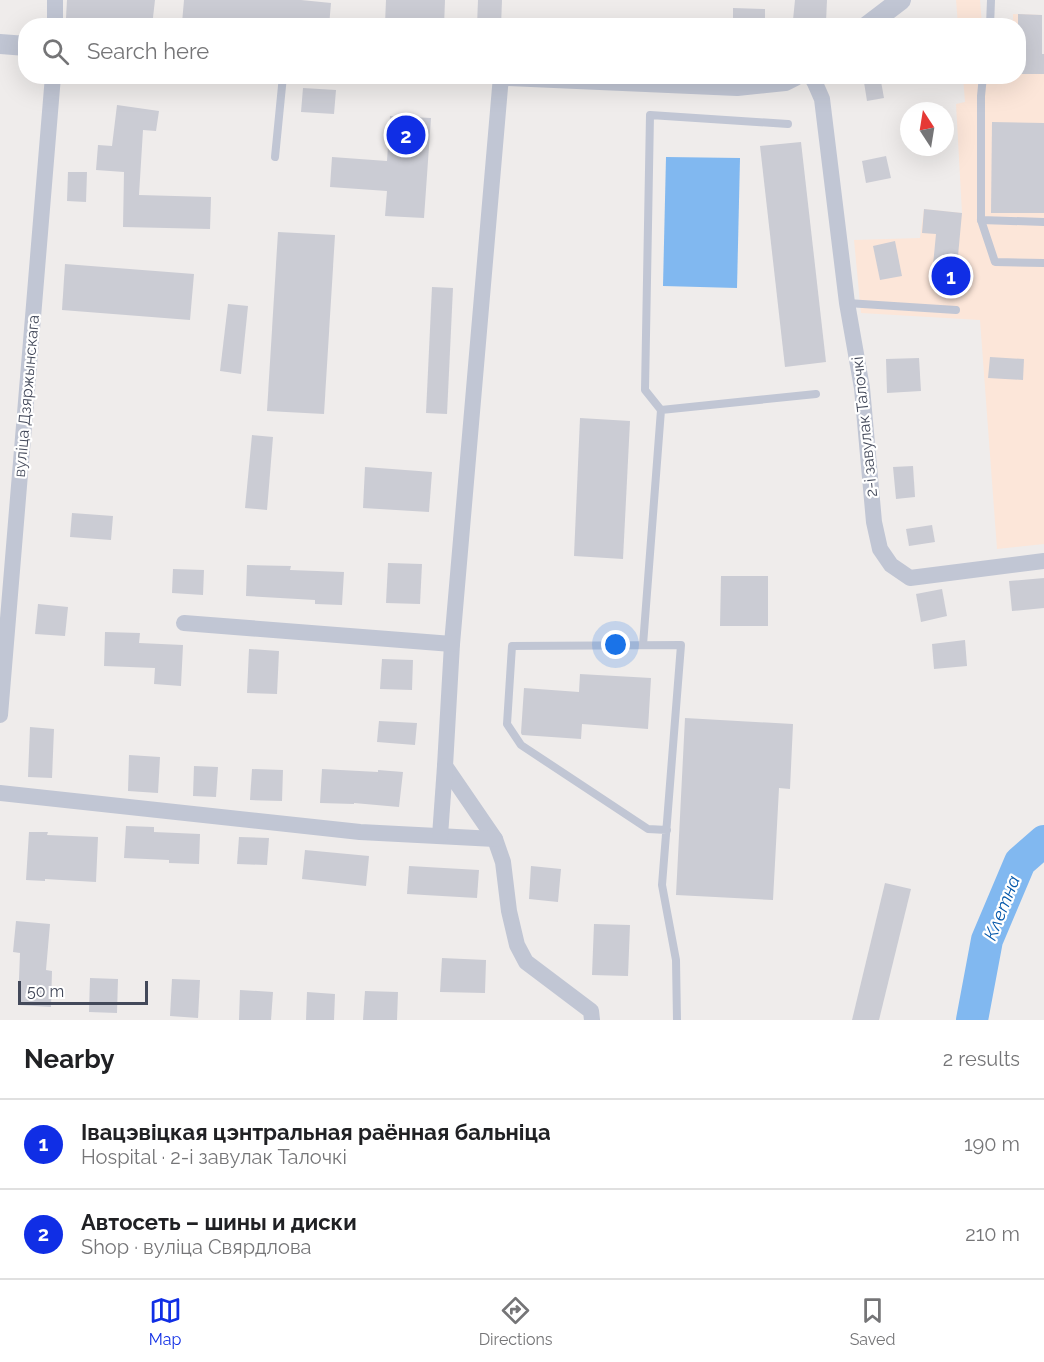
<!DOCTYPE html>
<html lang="en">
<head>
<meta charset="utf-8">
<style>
	body { margin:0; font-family:Raleway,sans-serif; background:#f6f6f6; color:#202124 }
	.compass { position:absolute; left:900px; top:102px; width:54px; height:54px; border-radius:50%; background:#fff; box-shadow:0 6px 24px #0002; rotate:348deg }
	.scale { position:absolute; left:18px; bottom:15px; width:130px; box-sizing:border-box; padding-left:6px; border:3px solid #43495a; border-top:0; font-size:16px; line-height:21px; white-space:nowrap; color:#43495a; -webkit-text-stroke:4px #fff; paint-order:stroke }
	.you { position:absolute; left:616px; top:645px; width:21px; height:21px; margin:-15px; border:4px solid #fff; border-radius:50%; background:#1a73e8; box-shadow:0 0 0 9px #1a73e833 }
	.badge { display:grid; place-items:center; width:39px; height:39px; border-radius:50%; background:#102ee5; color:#fff; font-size:20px; font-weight:700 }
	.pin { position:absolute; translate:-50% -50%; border:3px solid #fff; box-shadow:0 2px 6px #0006 }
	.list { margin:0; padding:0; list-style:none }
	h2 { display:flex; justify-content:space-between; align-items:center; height:78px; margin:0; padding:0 24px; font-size:26px }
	h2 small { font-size:20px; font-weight:400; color:#757577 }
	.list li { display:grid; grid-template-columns:39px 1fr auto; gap:18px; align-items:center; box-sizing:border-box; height:90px; padding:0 24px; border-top:2px solid #e0e0e0 }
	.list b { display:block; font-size:22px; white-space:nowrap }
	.list p { margin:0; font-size:20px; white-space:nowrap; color:#757577 }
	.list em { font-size:20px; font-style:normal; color:#757577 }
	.icon { flex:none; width:33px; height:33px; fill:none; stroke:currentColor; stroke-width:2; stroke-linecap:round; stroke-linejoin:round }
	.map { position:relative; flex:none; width:1044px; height:1020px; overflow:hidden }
	.search { position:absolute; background:#fff; box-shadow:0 6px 24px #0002; left:18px; right:18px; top:18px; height:66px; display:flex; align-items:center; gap:15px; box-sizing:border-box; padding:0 21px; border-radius:24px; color:#757577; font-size:22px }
	.sheet { height:258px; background:#fff }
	nav { display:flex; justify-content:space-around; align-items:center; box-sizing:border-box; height:84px; border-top:2px solid #e0e0e0; background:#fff; font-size:16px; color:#757577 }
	nav a { display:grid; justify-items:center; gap:3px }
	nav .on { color:#102ee5 }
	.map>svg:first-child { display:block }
	.medical { fill:#fce6d9 }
	.water { fill:#81b8f0 }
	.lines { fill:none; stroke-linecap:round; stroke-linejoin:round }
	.river { stroke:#81b8f0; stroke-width:32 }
	.building { fill:#cbccd4 }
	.service { stroke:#c1c6d4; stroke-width:8 }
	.minor { stroke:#c1c6d4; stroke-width:16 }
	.tertiary { stroke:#c1c6d4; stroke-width:20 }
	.labels { text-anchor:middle; stroke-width:4.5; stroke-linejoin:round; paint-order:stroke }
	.street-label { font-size:16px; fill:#43495a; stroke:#fff }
	.water-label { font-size:18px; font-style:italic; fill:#0558ab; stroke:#fff }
</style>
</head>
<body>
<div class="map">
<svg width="1044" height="1020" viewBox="0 0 1044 1020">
	<rect width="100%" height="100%" fill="#efeceb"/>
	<!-- medical -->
	<path class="medical" d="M 956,0 L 980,0 L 982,25 L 1002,24 L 1002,19 L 1013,20 L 1013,14 L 1042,15 L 1042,54 L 1044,54 L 1044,544 L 997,549 L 980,320 L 861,313 L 854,240 L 920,238 L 924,209 L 962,213 L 956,104 L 965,102 L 963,77 L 1018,76 L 1018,26 L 958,25 Z"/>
	<!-- water -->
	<path class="water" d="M 666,157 L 740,158 L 737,288 L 663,286 Z"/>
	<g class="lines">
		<!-- river -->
		<path class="river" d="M 972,1020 L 987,940 L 1020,862 L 1044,841"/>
	</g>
	<!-- building -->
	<g class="building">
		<path d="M 67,0 L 155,0 L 152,26 L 139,26 L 66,18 Z"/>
		<path d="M 184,0 L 301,0 L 331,3 L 329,26 L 271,26 L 229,22 L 229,26 L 221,26 L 182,23 Z"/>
		<path d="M 386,0 L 445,0 L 444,26 L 385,24 Z"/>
		<path d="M 478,0 L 502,0 L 501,26 L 477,26 Z"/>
		<path d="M 795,0 L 827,0 L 826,22 L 793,20 Z"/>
		<path d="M 733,8 L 765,9 L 765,26 L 733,26 Z"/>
		<path d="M 1018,14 L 1042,15 L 1042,54 L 1044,54 L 1044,74 L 1018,74 Z"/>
		<path d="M 863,76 L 880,76 L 884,98 L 867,101 Z"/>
		<path d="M 303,88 L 336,90 L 334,114 L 301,112 Z"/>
		<path d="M 117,105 L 159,111 L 156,131 L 143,130 L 139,195 L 211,197 L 210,229 L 123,227 L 124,172 L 96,170 L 98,145 L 112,146 Z"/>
		<path d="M 390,116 L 431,118 L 424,218 L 385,216 L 387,191 L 330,187 L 332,157 L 387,161 Z"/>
		<path d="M 992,122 L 1044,123 L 1044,213 L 991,213 Z"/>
		<path d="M 801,142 L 826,362 L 785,367 L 760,146 Z"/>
		<path d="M 886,156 L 891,178 L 866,183 L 862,161 Z"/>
		<path d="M 68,172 L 87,172 L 86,202 L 67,201 Z"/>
		<path d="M 924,209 L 962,213 L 955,288 L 931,286 L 936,234 L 922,233 Z"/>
		<path d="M 278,232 L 335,235 L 324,414 L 267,411 Z"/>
		<path d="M 895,241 L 902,276 L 880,280 L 873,246 Z"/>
		<path d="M 65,264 L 194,274 L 190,320 L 62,310 Z"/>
		<path d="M 432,287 L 453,288 L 447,414 L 426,413 Z"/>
		<path d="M 228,304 L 248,306 L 241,374 L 220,371 Z"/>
		<path d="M 990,357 L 1024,359 L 1023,380 L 988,378 Z"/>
		<path d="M 919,358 L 921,391 L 887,393 L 886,359 Z"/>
		<path d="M 580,418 L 630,421 L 623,559 L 574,556 Z"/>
		<path d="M 252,435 L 273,437 L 267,510 L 245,508 Z"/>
		<path d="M 913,466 L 915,497 L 896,499 L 893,467 Z"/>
		<path d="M 365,467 L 432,472 L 429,512 L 363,508 Z"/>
		<path d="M 72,513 L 113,516 L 111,540 L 70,537 Z"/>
		<path d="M 932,525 L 935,542 L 909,546 L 906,529 Z"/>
		<path d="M 388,563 L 422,564 L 420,604 L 386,603 Z"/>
		<path d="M 247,565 L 291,566 L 290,570 L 344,572 L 342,605 L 315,604 L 315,600 L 246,596 Z"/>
		<path d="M 173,569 L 204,570 L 203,595 L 172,593 Z"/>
		<path d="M 721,576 L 768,576 L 768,626 L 720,626 Z"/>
		<path d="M 1044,578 L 1044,608 L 1012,611 L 1009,581 Z"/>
		<path d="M 942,589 L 947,616 L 921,622 L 916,594 Z"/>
		<path d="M 38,604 L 68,607 L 65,636 L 35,634 Z"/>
		<path d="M 105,632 L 140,633 L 139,643 L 183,645 L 181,686 L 154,684 L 155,668 L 104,666 Z"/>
		<path d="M 965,640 L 967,666 L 934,669 L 932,644 Z"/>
		<path d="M 249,649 L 279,651 L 277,694 L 247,693 Z"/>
		<path d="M 382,659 L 413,660 L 412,690 L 380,689 Z"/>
		<path d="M 580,674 L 651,678 L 648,729 L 582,724 L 581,739 L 522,735 L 521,733 L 524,688 L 579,692 Z"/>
		<path d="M 685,718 L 793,724 L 790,789 L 779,788 L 773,900 L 676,895 Z"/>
		<path d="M 379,721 L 417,723 L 415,745 L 377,742 Z"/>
		<path d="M 30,727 L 54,729 L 52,778 L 28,777 Z"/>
		<path d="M 129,755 L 160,757 L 158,793 L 128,791 Z"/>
		<path d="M 194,766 L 218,767 L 216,797 L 193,796 Z"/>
		<path d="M 252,769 L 283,770 L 282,801 L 250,800 Z"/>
		<path d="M 322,769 L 378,772 L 378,770 L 403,772 L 399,807 L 354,803 L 354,804 L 320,803 Z"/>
		<path d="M 126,826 L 154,827 L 154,832 L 200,834 L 199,864 L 169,863 L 169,860 L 124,858 Z"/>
		<path d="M 29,832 L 48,832 L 47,835 L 98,837 L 96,882 L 45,879 L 45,881 L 26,880 Z"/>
		<path d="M 239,837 L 269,838 L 267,865 L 237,864 Z"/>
		<path d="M 305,850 L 369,856 L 366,886 L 302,879 Z"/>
		<path d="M 409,866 L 479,870 L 477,898 L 407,894 Z"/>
		<path d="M 531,866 L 561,869 L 558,902 L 529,899 Z"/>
		<path d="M 885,883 L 911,889 L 879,1020 L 852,1020 Z"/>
		<path d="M 16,921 L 50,924 L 46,970 L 52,971 L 51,1007 L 18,1005 L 20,953 L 13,952 Z"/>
		<path d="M 594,924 L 630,925 L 628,976 L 592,975 Z"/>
		<path d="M 442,958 L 486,960 L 485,993 L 440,992 Z"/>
		<path d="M 90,978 L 118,979 L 117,1013 L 89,1012 Z"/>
		<path d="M 172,979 L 200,980 L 198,1018 L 170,1016 Z"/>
		<path d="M 240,990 L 273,992 L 271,1020 L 239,1020 Z"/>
		<path d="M 365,991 L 398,992 L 397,1020 L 363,1020 Z"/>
		<path d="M 307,992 L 335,994 L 334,1020 L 306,1020 Z"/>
	</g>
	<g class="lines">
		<!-- service -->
		<g class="service">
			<path d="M 990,26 L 991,0"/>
			<path d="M 983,76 L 981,96 L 981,220 L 1044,222"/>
			<path d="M 275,157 L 283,76"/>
			<path d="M 981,220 L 995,262 L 1044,263"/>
			<path d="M 847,303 L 956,310"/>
			<path d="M 661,410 L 645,390 L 650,115 L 788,124"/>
			<path d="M 643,645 L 661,410 L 816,394"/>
			<path d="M 667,830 L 648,829 L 521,745 L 507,724 L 512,646 L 681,645 L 662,885 L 676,960 L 677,1020"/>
		</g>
		<!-- minor -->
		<g class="minor">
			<path d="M 55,26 L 55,0"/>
			<path d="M 501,76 L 452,644 L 445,766 L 495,839 L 503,862 L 509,911 L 517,945 L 526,962 L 591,1011 L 592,1020"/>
			<path d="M 811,76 L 815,83 L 822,99 L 847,303 L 862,388 L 874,522 L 880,549 L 891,565 L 910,578 L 1044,561"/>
			<path d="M 184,623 L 452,644"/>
			<path d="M 0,715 L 53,76"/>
			<path d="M 0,793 L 360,832 L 495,839"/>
			<path d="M 440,836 L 445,766"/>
		</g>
		<!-- tertiary -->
		<g class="tertiary">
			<path d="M 867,26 L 901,0"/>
			<path d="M 0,44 L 26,46"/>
			<path d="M 507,76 L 737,86 L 785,81 L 795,76"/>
		</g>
	</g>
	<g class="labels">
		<!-- street labels -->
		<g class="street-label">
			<text transform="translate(26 396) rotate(-85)" y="6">вуліца Дзяржынскага</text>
			<text transform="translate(864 427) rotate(-96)" y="6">2-і завулак Талочкі</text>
		</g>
		<!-- water labels -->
		<g class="water-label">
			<text transform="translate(1002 908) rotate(-68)" y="6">Клетна</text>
		</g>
	</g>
</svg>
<svg class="compass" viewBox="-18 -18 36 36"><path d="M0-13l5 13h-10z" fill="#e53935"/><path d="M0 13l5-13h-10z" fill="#757577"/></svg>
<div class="scale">50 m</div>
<div class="you"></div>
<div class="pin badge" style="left:951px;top:276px">1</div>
<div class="pin badge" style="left:406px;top:135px">2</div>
<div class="search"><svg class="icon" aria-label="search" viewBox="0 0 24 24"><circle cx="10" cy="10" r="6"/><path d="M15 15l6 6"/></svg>Search here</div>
</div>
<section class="sheet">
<h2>Nearby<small>2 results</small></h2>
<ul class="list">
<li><span class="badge">1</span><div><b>Івацэвіцкая цэнтральная раённая бальніца</b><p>Hospital · 2-і завулак Талочкі</p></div><em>190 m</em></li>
<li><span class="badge">2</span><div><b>Автосеть – шины и диски</b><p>Shop · вуліца Свярдлова</p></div><em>210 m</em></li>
</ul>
</section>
<nav>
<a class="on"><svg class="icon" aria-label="map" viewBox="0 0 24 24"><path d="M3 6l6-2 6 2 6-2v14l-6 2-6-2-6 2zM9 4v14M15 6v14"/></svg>Map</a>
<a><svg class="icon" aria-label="directions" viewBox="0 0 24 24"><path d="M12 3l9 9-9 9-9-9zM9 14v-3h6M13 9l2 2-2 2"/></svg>Directions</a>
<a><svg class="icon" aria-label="saved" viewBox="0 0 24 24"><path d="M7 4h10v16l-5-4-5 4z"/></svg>Saved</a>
</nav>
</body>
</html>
